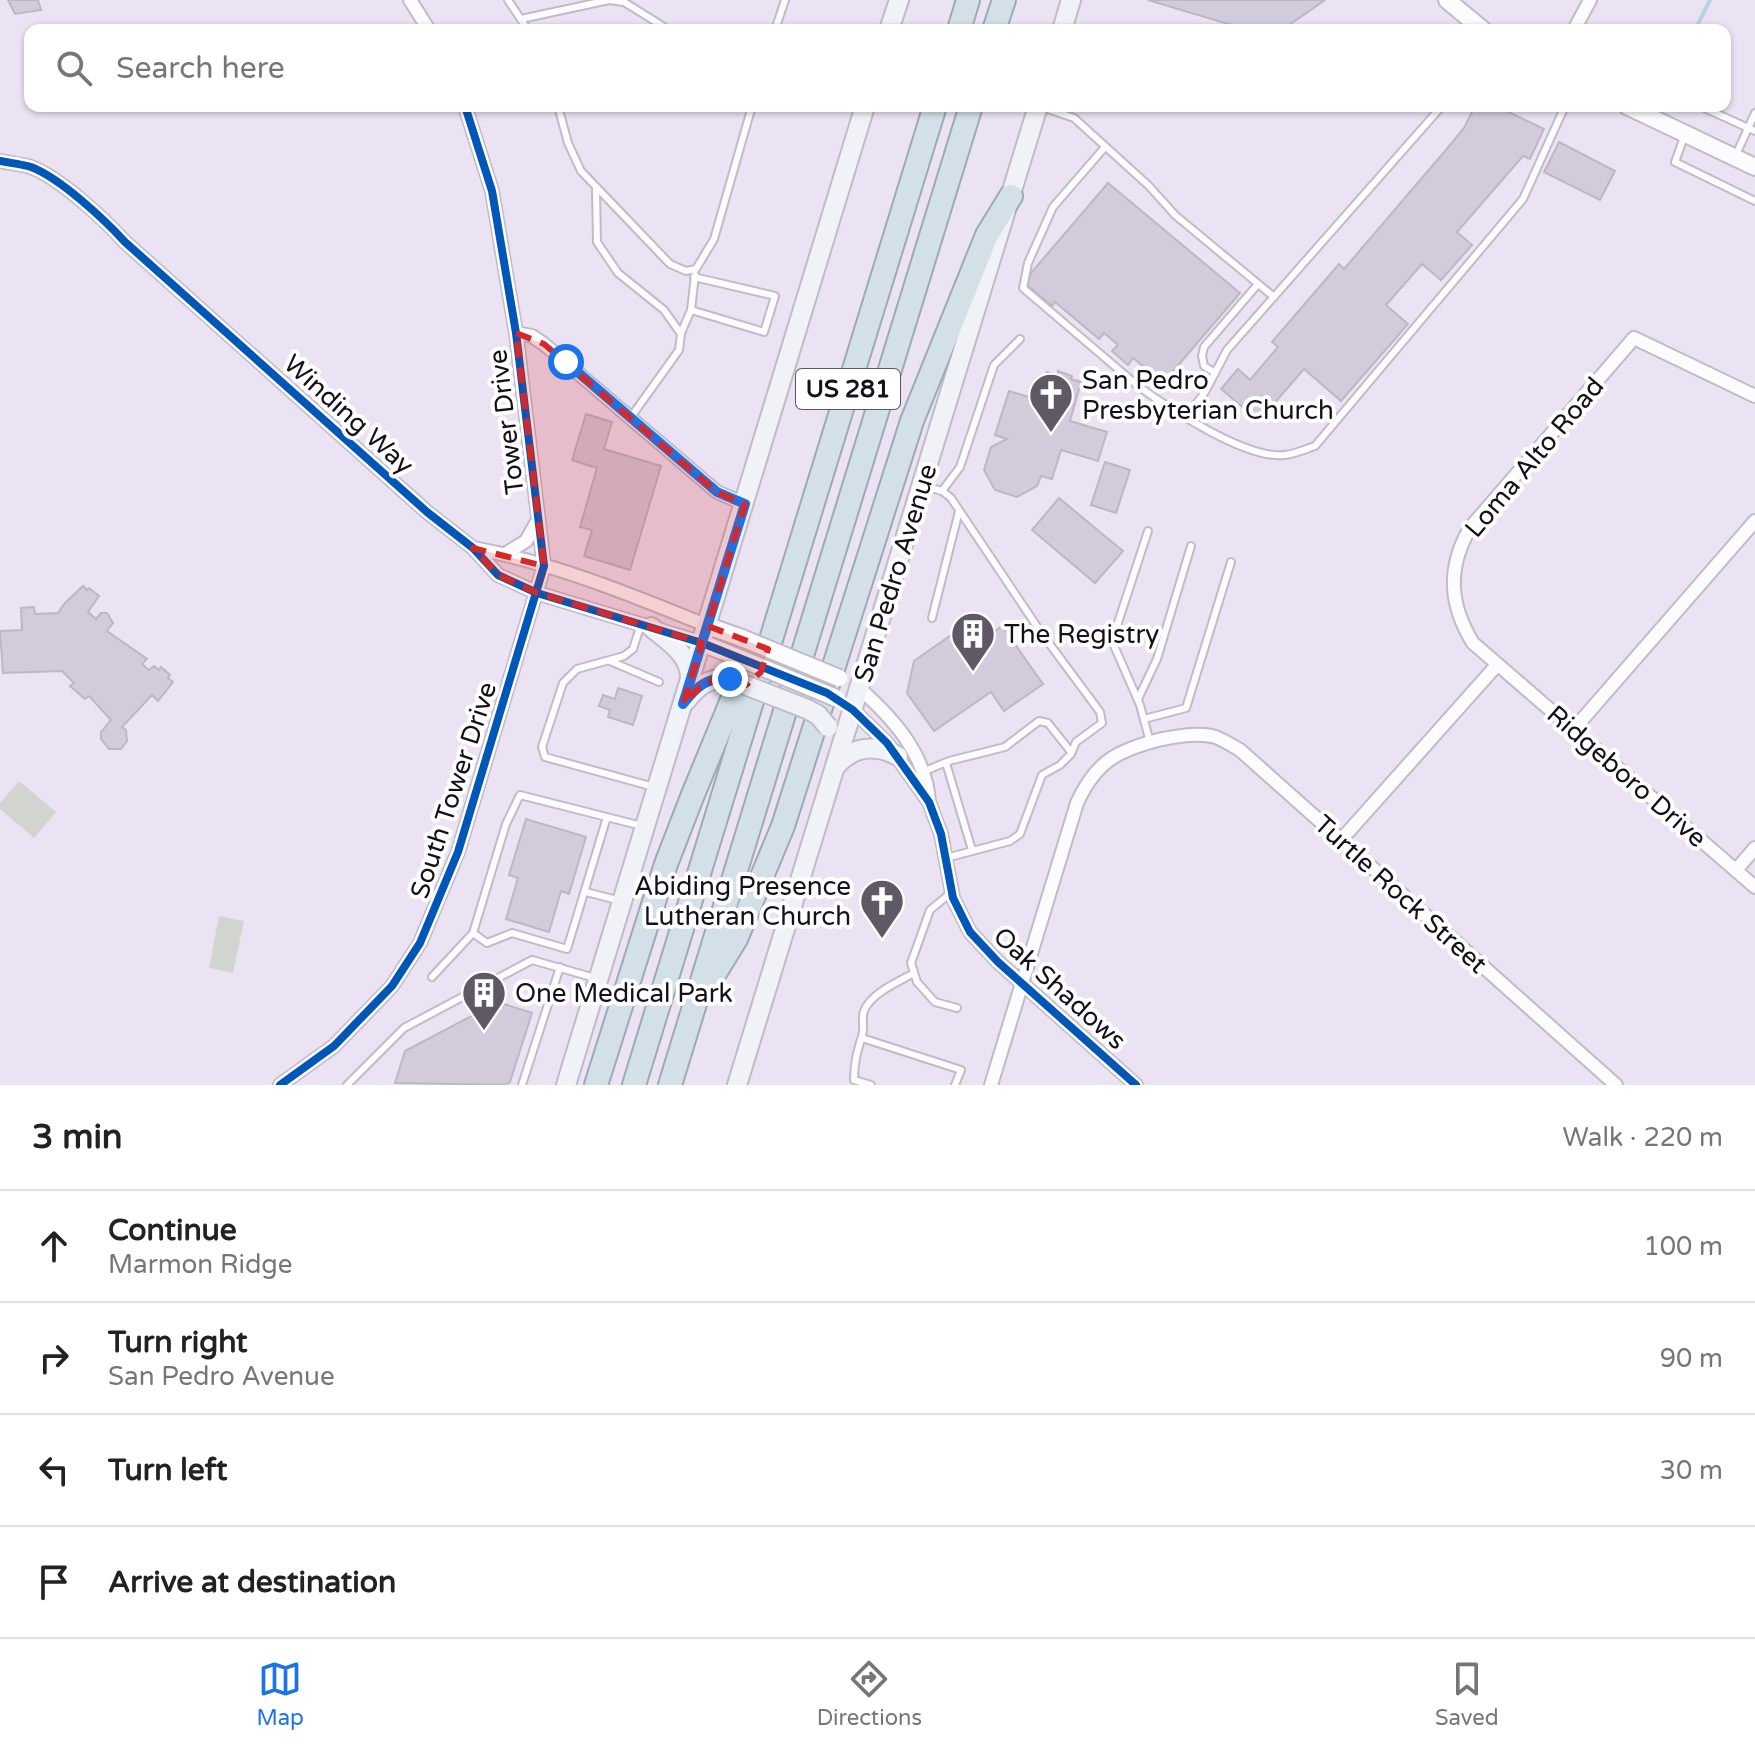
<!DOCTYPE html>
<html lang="en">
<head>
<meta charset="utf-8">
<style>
	body { margin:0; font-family:"Varela Round",sans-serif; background:#f2f2f2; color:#222 }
	.stop { position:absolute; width:24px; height:24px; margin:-18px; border:6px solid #1a73e8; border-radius:50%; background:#fff }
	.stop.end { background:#1a73e8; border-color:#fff; box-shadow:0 2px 8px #0008 }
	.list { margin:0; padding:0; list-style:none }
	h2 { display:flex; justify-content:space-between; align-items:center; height:104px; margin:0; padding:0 32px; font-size:34px }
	h2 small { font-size:26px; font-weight:400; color:#767676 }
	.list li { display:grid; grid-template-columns:52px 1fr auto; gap:24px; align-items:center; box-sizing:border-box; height:112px; padding:0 32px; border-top:2px solid #e0e0e0 }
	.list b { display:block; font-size:30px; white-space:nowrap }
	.list p { margin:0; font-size:26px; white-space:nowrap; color:#767676 }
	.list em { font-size:26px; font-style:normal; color:#767676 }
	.icon { flex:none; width:44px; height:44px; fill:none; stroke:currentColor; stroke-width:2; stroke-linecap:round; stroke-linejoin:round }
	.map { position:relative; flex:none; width:1755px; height:1085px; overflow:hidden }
	.search { position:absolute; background:#fff; box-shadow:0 2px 6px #0004; left:24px; right:24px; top:24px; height:88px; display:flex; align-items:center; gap:20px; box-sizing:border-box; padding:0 28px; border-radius:16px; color:#767676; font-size:30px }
	.sheet { height:552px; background:#fff }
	nav { display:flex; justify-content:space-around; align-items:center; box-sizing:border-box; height:112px; border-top:2px solid #e0e0e0; background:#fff; font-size:22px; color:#767676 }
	nav a { display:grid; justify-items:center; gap:4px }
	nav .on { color:#1a73e8 }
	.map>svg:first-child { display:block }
	.green { fill:#d2d4cf }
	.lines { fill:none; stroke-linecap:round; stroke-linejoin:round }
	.stream { stroke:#b6d2e7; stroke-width:4 }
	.building { fill:#d2cbdb; stroke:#bdb7c4; stroke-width:2 }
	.service-casing { stroke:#c1bbc8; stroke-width:10 }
	.minor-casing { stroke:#c1bbc8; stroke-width:16 }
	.tertiary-casing { stroke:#c1bbc8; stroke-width:20 }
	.secondary-casing { stroke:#c1bbc8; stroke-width:22 }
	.motorway-casing { stroke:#9ea9b6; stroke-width:26 }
	.service { stroke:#fcfbfd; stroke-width:6 }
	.minor { stroke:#fcfbfd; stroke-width:12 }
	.tertiary { stroke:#fcfbfd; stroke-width:16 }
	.secondary { stroke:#f0f2f7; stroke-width:18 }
	.motorway { stroke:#d3e0e7; stroke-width:22 }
	.tertiary-bridge-casing { stroke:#c1bbc8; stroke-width:20; stroke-linecap:butt }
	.secondary-bridge-casing { stroke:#c1bbc8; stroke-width:22; stroke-linecap:butt }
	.tertiary-bridge { stroke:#fcfbfd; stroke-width:16 }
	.secondary-bridge { stroke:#f0f2f7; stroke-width:18 }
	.cycleway-casing { stroke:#fff; stroke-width:13 }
	.cycleway { stroke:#0057b8; stroke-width:8 }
	.route { stroke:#1a73e8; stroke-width:10 }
	.marked { fill:#d62828; fill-opacity:0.2; stroke:#d62828; stroke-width:6; stroke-dasharray:16 10; stroke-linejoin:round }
	.labels { text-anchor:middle; stroke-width:8; stroke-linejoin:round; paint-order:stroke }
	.shield { fill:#fff; stroke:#5a575f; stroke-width:2 }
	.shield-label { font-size:24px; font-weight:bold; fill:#140f1a }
	.poi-label { font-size:26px; fill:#140f1a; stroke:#fff; text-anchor:start }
	.street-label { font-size:26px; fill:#140f1a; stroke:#fff }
</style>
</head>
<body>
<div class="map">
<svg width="1755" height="1085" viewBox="0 0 1755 1085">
	<rect width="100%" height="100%" fill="#ebe3f4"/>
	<!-- green -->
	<g class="green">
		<path d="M 19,781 L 56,812 L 34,838 L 0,809 L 0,803 Z"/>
		<path d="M 219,916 L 244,921 L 233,973 L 209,968 Z"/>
	</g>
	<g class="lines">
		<!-- stream -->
		<path class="stream" d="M 1695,30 L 1710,0"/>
	</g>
	<!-- building -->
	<g class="building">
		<path d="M 8,0 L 38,0 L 41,10 L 15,14 Z"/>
		<path d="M 1148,0 L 1325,0 L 1282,30 L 1248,30 Z"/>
		<path d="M 1475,106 L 1496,106 L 1544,129 L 1530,159 L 1523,156 L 1457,232 L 1472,245 L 1441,280 L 1422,264 L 1386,305 L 1408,324 L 1341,401 L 1304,369 L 1259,421 L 1221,389 L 1238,369 L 1250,380 L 1278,347 L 1272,342 L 1339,264 L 1344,269 L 1445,151 L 1464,128 Z"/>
		<path d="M 1559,142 L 1615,171 L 1600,200 L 1544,172 Z"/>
		<path d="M 1108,183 L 1240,293 L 1163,383 L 1133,358 L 1128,365 L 1112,351 L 1118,345 L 1104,333 L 1099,339 L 1055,302 L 1052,306 L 1027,285 L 1031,273 Z"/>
		<path d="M 1058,371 L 1072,376 L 1071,379 L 1081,382 L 1070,421 L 1107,432 L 1098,461 L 1061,450 L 1052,479 L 1041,476 L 1037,486 L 1017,497 L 995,490 L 984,470 L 991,447 L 1007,439 L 995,435 L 1009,391 L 1039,400 L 1047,372 L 1058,375 Z"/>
		<path d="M 586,414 L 612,422 L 604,449 L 661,466 L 630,570 L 584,556 L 592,530 L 580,527 L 597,468 L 572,460 Z"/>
		<path d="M 1105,462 L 1130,470 L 1116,513 L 1091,505 Z"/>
		<path d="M 1059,498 L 1123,551 L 1095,583 L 1032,530 Z"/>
		<path d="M 83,586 L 87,590 L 89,588 L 99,596 L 88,612 L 96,619 L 101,613 L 107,613 L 113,623 L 107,631 L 147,659 L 142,664 L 149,670 L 154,666 L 159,670 L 161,667 L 170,675 L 168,678 L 173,682 L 158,701 L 152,695 L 122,727 L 126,730 L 127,741 L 121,749 L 109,749 L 101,739 L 101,732 L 111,720 L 89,696 L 85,699 L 70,686 L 74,683 L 62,671 L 3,673 L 0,631 L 22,630 L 21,608 L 34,607 L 35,614 L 58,613 L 65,603 Z"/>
		<path d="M 1002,626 L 1043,684 L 1004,711 L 991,692 L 934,731 L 907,693 L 914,661 L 951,635 L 983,640 Z"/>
		<path d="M 618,688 L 642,696 L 633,725 L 608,717 L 610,710 L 599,706 L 603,695 L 615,699 Z"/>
		<path d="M 526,819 L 586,837 L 569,894 L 561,891 L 549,932 L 506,919 L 518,878 L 509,875 Z"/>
		<path d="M 498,1002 L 532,1013 L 510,1082 L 505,1085 L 395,1083 L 405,1051 Z"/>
	</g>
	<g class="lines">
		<!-- service casing -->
		<g class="service-casing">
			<g id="service">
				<path d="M 508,0 L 528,30"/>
				<path d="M 521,19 L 609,0 L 624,2 L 669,30"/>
				<path d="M 775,30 L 785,0"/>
				<path d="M 558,106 L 568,143 L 581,171 L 670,264 L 686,271 L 696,269 L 714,239 L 752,106"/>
				<path d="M 1039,106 L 1074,118 L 1149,186 L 1175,215 L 1274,297"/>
				<path d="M 1700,106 L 1755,131"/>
				<path d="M 1684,137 L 1675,162 L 1755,201"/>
				<path d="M 1105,147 L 1053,207 L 1028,263 L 1023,288 L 1138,386 C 1170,409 1247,460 1285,455 C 1295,454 1306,449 1315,446 L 1523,199 L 1565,106"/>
				<path d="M 1735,157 L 1755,113"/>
				<path d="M 596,190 L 597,242 L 618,273 L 664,310 L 681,334 L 679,350 L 631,417"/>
				<path d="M 691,310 L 764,332 L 775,296 L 694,277"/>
				<path d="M 681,333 L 691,310 L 695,275"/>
				<path d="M 1215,373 L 1204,366 L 1202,356 L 1204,347 L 1258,284"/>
				<path d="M 1186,417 L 1205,392 L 1227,350 L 1442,106"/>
				<path d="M 924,486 L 942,491 L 951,498 L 1040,631 L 1100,712 L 1102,723 L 1076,742 L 1071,754 L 1060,765 L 1042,775 L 1020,834 L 1010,841 L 946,858"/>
				<path d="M 942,491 L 960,467 L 994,365 L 1020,339"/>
				<path d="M 1148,531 L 1112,641 L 1140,705 L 1150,742"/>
				<path d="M 932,618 L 959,511"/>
				<path d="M 641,624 L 633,649 L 624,656 L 577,669 L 563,683 L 542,747 L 545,757 L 654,787"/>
				<path d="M 610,661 L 659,682"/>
				<path d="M 1138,699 L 1157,659 L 1191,546"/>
				<path d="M 1144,719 L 1186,708 L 1231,562"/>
				<path d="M 946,763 L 972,850"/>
				<path d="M 925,771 L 949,761 L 1005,747 L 1039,721 L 1048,723 L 1071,752"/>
				<path d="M 586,892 L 621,901"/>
				<path d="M 952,892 L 930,910 L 911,963 L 917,982 L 935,1002 L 957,1008"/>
				<path d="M 473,933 L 487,943 L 512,933 L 567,949 L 607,817"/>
				<path d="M 432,977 L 473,933 L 506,824 L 520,795 L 642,826"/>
				<path d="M 862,1038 L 961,1070 L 955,1085"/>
				<path d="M 347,1085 L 404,1028 L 532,960 L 595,978"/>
				<path d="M 522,1085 L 560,967"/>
				<path d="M 871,1085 L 854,1080 C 854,1063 857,1052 862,1036 C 865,1028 861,1019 864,1011 C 871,993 898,982 914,973"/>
			</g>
		</g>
		<!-- minor casing -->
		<g class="minor-casing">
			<g id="minor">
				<path d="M 410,0 L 429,30"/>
				<path d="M 1574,30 L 1590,0"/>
				<path d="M 0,161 C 10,163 21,164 31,167 C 60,178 104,219 125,242 L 427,512 L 473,548 L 498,575 L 537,593 L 702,643"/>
				<path d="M 516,333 L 532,336 L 544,344 L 717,492 L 745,504"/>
				<path d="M 1755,396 L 1634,338 L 1470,528 C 1447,568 1449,604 1473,643 L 1755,887"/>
				<path d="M 473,548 C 554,563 632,595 708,626"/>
				<path d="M 505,554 L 526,541 L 538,520"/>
				<path d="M 860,689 C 894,719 926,755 929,802"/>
				<path d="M 853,710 L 887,743 L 929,802 L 941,834 L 953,898 L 970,932 L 998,962 L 1136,1085"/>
				<path d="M 1574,729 L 1755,521"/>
				<path d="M 1341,840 L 1497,665"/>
				<path d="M 1736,870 L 1755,848"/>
				<path d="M 280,1085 L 334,1046 L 392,986 L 420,943 L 458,852 L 544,566 L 516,333 L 492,191 L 465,106"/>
				<path d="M 991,1085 L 1077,803 C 1096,761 1118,750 1162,739 C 1179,736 1194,733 1212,736 C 1221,738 1231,745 1240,750 L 1616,1085"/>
			</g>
		</g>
		<!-- tertiary casing -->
		<g class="tertiary-casing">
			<g id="tertiary">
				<path d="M 1447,0 L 1483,30"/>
				<path d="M 1627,106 L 1755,167"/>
				<path d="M 708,626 L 742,638"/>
				<path d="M 702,643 L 737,657"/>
			</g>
		</g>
		<!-- secondary casing -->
		<g class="secondary-casing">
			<g id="secondary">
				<path d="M 889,30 L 899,0"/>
				<path d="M 1062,30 L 1071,0"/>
				<path d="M 651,627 C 669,642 691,655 690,680"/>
				<path d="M 686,701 C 698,685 710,677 730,679"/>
				<path d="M 836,766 C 853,746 875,744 898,756"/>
				<path d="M 566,1085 L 865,106"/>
				<path d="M 737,1085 L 1038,106"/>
			</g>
		</g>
		<!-- motorway casing -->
		<g class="motorway-casing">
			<g id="motorway">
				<path d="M 959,30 L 968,0"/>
				<path d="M 994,30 L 1004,0"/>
				<path d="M 710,981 L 736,939 L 783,826 L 912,421 L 987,235 L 1011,196"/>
				<path d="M 596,1085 L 666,864 L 692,797 L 734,695 L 759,674"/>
				<path d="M 634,1085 L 935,106"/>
				<path d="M 670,1085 L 971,106"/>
			</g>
		</g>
		<!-- service -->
		<use href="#service" class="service"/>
		<!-- minor -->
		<use href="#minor" class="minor"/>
		<!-- tertiary -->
		<use href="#tertiary" class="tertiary"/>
		<!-- secondary -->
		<use href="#secondary" class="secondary"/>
		<!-- motorway -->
		<use href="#motorway" class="motorway"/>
		<!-- tertiary-bridge casing -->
		<g class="tertiary-bridge-casing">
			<g id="tertiary-bridge">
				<path d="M 742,638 L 839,678"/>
				<path d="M 737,657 L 836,698"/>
			</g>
		</g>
		<!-- secondary-bridge casing -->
		<g class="secondary-bridge-casing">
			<path id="secondary-bridge" d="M 730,679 L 807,709 L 818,715 L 828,727"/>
		</g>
		<!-- tertiary-bridge -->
		<use href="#tertiary-bridge" class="tertiary-bridge"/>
		<!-- secondary-bridge -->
		<use href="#secondary-bridge" class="secondary-bridge"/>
		<!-- cycleway casing -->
		<g class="cycleway-casing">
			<g id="cycleway">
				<path d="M 0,161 C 10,163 21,164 31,167 C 60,178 104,219 125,242 L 427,512 L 473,548 L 498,575 L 537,593 L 702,643 L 827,693 L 853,710 L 887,743 L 929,802 L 941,834 L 953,898 L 970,932 L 998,962 L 1136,1085"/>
				<path d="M 280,1085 L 334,1046 L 392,986 L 420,943 L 458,852 L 544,566 L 516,333 L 492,191 L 465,106"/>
			</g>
		</g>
		<!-- cycleway -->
		<use href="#cycleway" class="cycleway"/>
	</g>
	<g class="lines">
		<!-- route -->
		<path class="route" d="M 566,362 L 717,492 L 745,504 L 683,704 C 696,687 708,676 730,679"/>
	</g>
	<!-- marked area -->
	<path class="marked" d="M 516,333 L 544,344 L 717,492 L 745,504 L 708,626 L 768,649 L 761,672 L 746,685 L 706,681 L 683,704 L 702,643 L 537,593 L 498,575 L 473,548 L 544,566 Z"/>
	<!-- icons -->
	<defs>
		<g id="church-pin" transform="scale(2.3)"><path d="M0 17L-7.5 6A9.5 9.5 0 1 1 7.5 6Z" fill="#5f5966" stroke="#fff"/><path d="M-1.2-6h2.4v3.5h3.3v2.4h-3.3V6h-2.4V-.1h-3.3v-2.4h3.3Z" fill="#fff"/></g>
		<g id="building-pin" transform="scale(2.3)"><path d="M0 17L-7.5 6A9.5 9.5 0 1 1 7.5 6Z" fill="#5f5966" stroke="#fff"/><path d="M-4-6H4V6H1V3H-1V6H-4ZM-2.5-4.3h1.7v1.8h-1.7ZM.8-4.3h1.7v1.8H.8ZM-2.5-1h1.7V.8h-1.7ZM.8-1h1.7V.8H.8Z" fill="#fff"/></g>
	</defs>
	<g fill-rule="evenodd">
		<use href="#church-pin" x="1051" y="395"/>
		<use href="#building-pin" x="973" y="634"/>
		<use href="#church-pin" x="882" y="901"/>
		<use href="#building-pin" x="484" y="993"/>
	</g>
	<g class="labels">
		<!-- shield labels -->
		<rect class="shield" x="796" y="369" width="104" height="40" rx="6"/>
		<g class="shield-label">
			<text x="848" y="397">US 281</text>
		</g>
		<!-- poi labels -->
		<g class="poi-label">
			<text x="1082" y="389">San Pedro<tspan x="1082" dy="30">Presbyterian Church</tspan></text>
			<text x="1004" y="643">The Registry</text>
			<text x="851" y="895" text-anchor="end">Abiding Presence<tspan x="851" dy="30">Lutheran Church</tspan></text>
			<text x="515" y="1002">One Medical Park</text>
		</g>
		<!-- street labels -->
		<g class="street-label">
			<text transform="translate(349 414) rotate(42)" y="9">Winding Way</text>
			<text transform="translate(506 422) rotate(-97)" y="9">Tower Drive</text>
			<text transform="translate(1534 457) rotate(-50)" y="9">Loma Alto Road</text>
			<text transform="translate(895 573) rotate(-73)" y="9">San Pedro Avenue</text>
			<text transform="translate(1627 776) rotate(41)" y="9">Ridgeboro Drive</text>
			<text transform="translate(453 790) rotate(-72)" y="9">South Tower Drive</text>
			<text transform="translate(1401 894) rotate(42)" y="9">Turtle Rock Street</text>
			<text transform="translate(1060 988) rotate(42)" y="9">Oak Shadows</text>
		</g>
	</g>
</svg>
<div class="stop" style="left:566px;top:362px"></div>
<div class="stop end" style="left:730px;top:679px"></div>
<div class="search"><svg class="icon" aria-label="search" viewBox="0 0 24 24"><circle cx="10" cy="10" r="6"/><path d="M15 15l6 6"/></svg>Search here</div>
</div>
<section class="sheet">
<h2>3 min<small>Walk · 220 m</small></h2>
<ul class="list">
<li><svg class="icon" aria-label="ahead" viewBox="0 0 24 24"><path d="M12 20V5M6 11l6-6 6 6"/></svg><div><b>Continue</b><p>Marmon Ridge</p></div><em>100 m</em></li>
<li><svg class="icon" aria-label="right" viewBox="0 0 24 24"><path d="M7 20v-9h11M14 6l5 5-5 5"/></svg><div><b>Turn right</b><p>San Pedro Avenue</p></div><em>90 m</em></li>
<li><svg class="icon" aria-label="left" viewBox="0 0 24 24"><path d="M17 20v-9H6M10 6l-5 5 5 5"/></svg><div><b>Turn left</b></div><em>30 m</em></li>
<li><svg class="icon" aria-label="arrive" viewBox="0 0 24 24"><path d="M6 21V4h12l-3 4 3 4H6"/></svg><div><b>Arrive at destination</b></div></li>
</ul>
</section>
<nav>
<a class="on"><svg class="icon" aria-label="map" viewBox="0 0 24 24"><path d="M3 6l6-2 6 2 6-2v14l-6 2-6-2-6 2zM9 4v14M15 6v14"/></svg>Map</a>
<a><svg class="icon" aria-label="directions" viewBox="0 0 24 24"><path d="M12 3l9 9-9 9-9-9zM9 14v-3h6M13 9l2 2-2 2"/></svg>Directions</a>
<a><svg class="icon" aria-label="saved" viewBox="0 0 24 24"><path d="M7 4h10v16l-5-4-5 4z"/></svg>Saved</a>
</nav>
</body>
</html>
